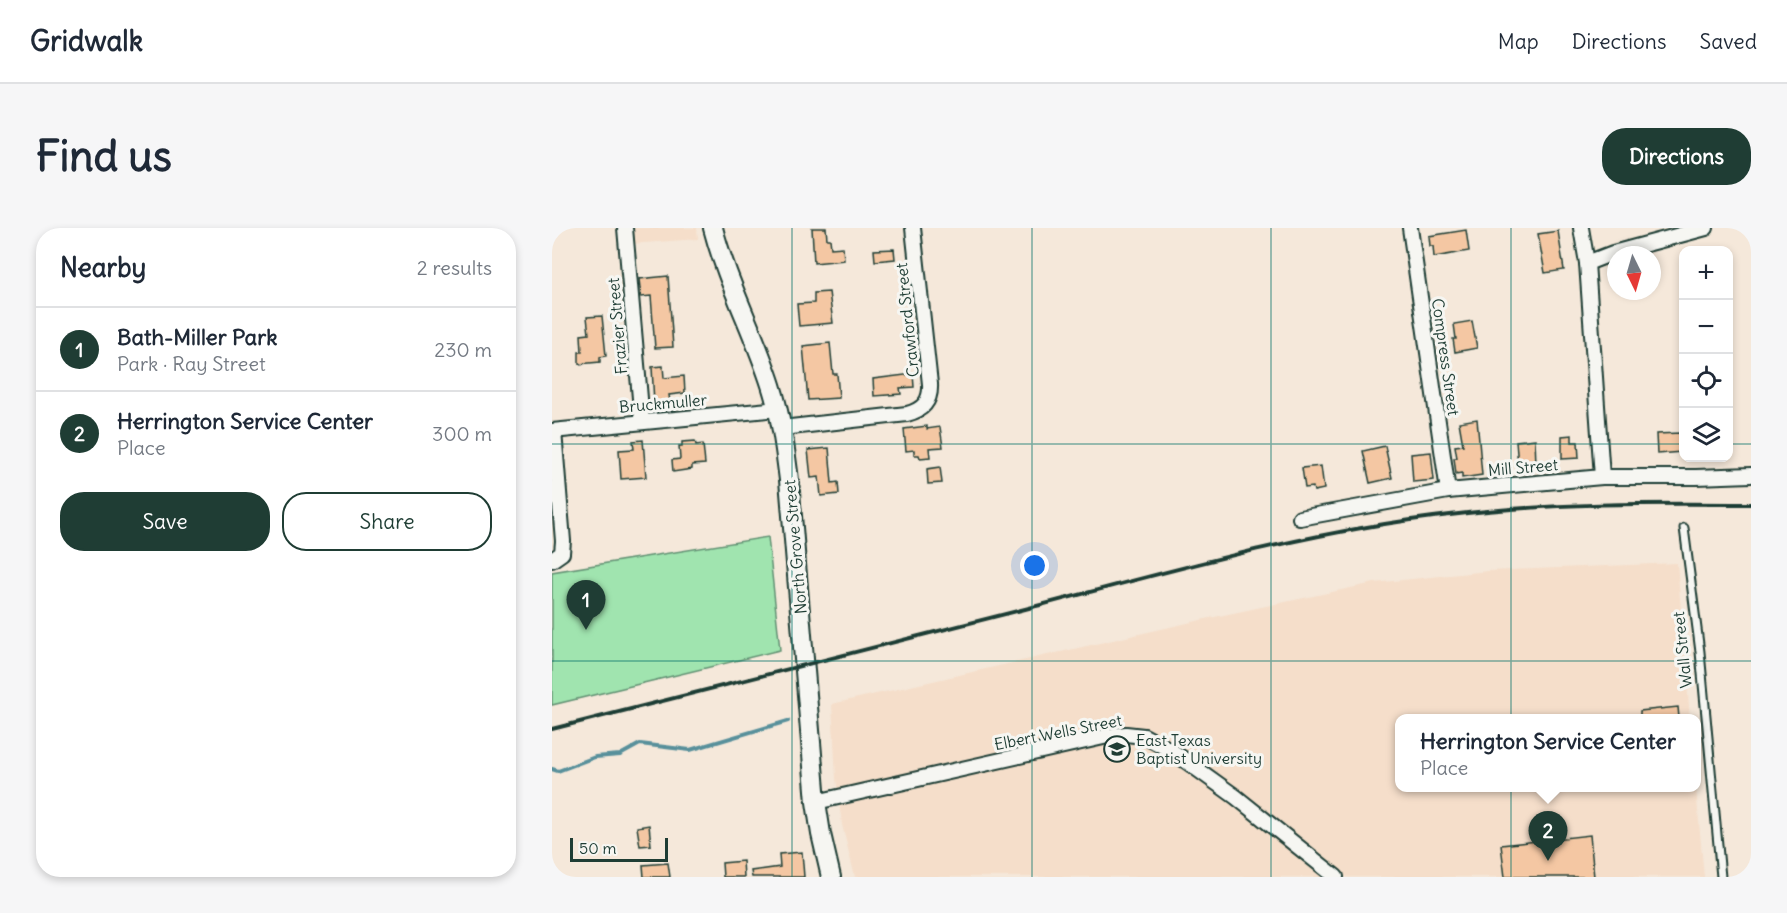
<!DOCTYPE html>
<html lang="en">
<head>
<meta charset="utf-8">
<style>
	body { margin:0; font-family:Delius,sans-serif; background:#f6f6f7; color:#1f2937 }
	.controls { position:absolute; right:18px; top:18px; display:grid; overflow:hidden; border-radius:12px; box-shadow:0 3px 9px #0003 }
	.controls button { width:54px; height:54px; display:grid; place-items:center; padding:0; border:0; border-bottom:2px solid #e0e1e3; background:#fff; color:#1f2937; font:30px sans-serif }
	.compass { position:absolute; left:1055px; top:18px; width:54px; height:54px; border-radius:50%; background:#fff; box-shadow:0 3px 9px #0003; rotate:175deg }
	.scale { position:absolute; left:18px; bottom:15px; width:98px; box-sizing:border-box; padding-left:6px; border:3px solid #1f3d34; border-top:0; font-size:16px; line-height:21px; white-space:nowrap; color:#1f3d34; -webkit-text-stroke:4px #f6f6f2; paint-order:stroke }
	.you { position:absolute; left:483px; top:338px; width:21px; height:21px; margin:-15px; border:4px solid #fff; border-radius:50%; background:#1a73e8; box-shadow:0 0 0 9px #1a73e833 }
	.badge { display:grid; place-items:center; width:39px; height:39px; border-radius:50%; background:#1f3d34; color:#fff; font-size:20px; font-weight:700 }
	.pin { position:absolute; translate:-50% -50px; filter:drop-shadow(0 2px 3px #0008) }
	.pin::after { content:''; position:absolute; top:32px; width:21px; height:18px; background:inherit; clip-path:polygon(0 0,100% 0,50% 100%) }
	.popup { position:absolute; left:843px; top:486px; width:306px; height:78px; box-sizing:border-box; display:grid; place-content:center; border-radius:12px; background:#fff; filter:drop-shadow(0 2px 4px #0005); font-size:20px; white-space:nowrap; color:#747a83 }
	.popup b { font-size:22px; color:#1f2937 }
	.popup::after { content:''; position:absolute; left:50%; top:100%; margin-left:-12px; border:12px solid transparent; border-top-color:#fff }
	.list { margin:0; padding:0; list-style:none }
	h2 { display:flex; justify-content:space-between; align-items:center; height:78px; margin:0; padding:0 24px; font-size:26px }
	h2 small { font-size:20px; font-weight:400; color:#747a83 }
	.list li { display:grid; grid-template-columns:39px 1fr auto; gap:18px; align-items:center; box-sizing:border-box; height:84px; padding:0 24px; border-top:2px solid #e0e1e3 }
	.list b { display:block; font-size:22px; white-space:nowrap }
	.list p { margin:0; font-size:20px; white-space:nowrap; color:#747a83 }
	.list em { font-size:20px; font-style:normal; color:#747a83 }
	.actions { display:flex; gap:12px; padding:18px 24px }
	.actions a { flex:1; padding:14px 0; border:2px solid #1f3d34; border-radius:24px; text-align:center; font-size:21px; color:#1f3d34 }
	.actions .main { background:#1f3d34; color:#fff }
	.icon { flex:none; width:33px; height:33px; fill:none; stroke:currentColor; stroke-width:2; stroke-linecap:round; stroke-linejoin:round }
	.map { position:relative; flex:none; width:1199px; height:649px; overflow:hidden; border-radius:24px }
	header { display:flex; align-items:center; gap:36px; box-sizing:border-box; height:84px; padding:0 30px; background:#fff; border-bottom:2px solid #e0e1e3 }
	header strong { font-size:28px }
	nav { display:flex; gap:33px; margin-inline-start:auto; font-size:21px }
	.intro { display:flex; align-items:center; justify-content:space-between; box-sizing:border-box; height:144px; padding:0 36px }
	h1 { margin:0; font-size:42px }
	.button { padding:15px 27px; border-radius:24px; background:#1f3d34; color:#fff; font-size:21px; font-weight:700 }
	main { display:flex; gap:36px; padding:0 36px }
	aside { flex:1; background:#fff; border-radius:24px; box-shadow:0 3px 9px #0003 }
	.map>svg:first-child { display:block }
	.built { fill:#f5deca }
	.green { fill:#a0e4af; stroke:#609072; stroke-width:1.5 }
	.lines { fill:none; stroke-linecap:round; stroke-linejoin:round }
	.stream { stroke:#59909b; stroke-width:4 }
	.building { fill:#f4c7a3; stroke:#1f3d34; stroke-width:1.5 }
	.service-casing { stroke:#1f3d34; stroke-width:11 }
	.minor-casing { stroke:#1f3d34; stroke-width:18 }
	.secondary-casing { stroke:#1f3d34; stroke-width:22 }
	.service { stroke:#f6f6f2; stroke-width:7 }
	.minor { stroke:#f6f6f2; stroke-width:14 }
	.secondary { stroke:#f6f6f2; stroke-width:18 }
	.rail { stroke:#1f3d34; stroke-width:4 }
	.grid { fill:none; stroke:#0f766e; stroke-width:1.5; stroke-opacity:0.55 }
	.labels { text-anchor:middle; stroke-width:6; stroke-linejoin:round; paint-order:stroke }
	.street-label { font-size:16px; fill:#1f3d34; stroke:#f6f6f2 }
	.poi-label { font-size:16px; fill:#1f3d34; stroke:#f6f6f2; text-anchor:start }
</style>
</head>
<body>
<header>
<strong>Gridwalk</strong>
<nav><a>Map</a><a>Directions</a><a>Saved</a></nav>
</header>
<div class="intro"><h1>Find us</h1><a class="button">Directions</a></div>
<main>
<aside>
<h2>Nearby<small>2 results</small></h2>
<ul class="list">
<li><span class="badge">1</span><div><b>Bath-Miller Park</b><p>Park · Ray Street</p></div><em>230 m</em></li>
<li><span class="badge">2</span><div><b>Herrington Service Center</b><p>Place</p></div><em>300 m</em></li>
</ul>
<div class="actions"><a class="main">Save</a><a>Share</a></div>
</aside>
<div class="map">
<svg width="1199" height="649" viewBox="0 0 1199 649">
	<rect width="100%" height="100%" fill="#f5e8da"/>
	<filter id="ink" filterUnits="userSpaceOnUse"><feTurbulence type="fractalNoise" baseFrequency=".0167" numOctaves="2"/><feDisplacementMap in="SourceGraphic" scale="12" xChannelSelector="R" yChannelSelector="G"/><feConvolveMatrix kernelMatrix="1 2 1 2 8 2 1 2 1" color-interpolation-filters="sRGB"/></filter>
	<g filter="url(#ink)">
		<!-- built -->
		<g class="built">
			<path d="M 76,0 L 145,0 L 146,11 L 78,16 Z"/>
			<path d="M 1125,335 L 1138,490 L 848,490 L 848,560 L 1144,560 L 1152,649 L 303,649 L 290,597 L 284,551 L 280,476 L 653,391 L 822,355 L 936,343 Z"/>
		</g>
		<!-- green -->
		<path class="green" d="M 216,309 L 228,422 L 0,477 L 0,344 Z"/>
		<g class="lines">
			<!-- stream -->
			<path class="stream" d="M 0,541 L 6,543 L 43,529 L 68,527 L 88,516 L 138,522 L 236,493"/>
		</g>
		<!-- building -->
		<g class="building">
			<path d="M 260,0 L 274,0 L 275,11 L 278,11 L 279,20 L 291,19 L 292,32 L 262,35 Z"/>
			<path d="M 914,2 L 917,23 L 882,29 L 881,18 L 878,18 L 877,8 Z"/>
			<path d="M 1006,3 L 1012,42 L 993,45 L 986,6 Z"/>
			<path d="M 342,21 L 343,31 L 323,33 L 322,22 Z"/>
			<path d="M 116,48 L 121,119 L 103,120 L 99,68 L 89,69 L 87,51 Z"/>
			<path d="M 277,64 L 281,95 L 247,98 L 245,76 L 262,75 L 262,65 Z"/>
			<path d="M 50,88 L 54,128 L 48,129 L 48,134 L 27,136 L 27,124 L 30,124 L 29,107 L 37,106 L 35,89 Z"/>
			<path d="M 920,93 L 925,120 L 903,124 L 901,111 L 904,111 L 902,96 Z"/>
			<path d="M 278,115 L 281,146 L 285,146 L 287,170 L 256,172 L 251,118 Z"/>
			<path d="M 111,138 L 112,150 L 132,148 L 133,165 L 117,167 L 118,174 L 102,175 L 100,139 Z"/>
			<path d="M 361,146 L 362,159 L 348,160 L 349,166 L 322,168 L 321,151 Z"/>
			<path d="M 925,191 L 930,247 L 910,250 L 910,245 L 904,246 L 902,230 L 905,230 L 903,218 L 911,217 L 907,194 Z"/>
			<path d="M 375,198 L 375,201 L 388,199 L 391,219 L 377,220 L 378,229 L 368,230 L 367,227 L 362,227 L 362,222 L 354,223 L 352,201 Z"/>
			<path d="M 1129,205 L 1130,224 L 1105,226 L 1104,206 Z"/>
			<path d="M 1020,207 L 1020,214 L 1026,214 L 1027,230 L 1010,231 L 1010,208 Z"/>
			<path d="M 983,211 L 984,237 L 966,238 L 964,213 Z"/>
			<path d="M 91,212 L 94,249 L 69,251 L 67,222 L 82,221 L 81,213 Z"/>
			<path d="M 143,213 L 144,217 L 151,216 L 153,236 L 140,237 L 140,241 L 121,244 L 120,232 L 128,231 L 127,218 L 130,218 L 130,214 Z"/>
			<path d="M 833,218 L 840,250 L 818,255 L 811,223 Z"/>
			<path d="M 277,220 L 280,255 L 286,254 L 287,266 L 269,268 L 267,249 L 259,250 L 256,222 Z"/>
			<path d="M 879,224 L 882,252 L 861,254 L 859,226 Z"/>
			<path d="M 769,238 L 772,261 L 762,263 L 761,259 L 753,260 L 750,240 Z"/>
			<path d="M 388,239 L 390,255 L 376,256 L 375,241 Z"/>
			<path d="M 1126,479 L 1127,490 L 1088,490 L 1088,483 Z"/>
			<path d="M 97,597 L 99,617 L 88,618 L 85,599 Z"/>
			<path d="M 1038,607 L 1042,649 L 953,649 L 949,617 Z"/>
			<path d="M 250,624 L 252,649 L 200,649 L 199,643 L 228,639 L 227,626 Z"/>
			<path d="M 191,633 L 192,649 L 171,649 L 170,635 Z"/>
			<path d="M 116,635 L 118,649 L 92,649 L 91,637 Z"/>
		</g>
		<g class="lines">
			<!-- service casing -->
			<g class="service-casing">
				<path id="service" d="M 1132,300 L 1148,424 L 1169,649"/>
			</g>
			<!-- minor casing -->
			<g class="minor-casing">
				<g id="minor">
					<path d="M 73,0 L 90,193"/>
					<path d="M 858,0 L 896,263"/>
					<path d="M 1029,0 L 1035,35 L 1050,249"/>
					<path d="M 1035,35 L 1061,25 L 1154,0"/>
					<path d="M 230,200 L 355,186 C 371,182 379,173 378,156 L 361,0"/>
					<path d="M 0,203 L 226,181"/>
					<path d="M 748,290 L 896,263 L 1050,249 L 1144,249 L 1199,247"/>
					<path d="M 0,332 L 10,325 L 11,313 L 2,203"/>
					<path d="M 264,574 L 556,508 L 574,506 L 592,508 L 620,523 L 684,569 L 784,649"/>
				</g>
			</g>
			<!-- secondary casing -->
			<g class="secondary-casing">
				<path id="secondary" d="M 161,0 C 175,54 202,104 219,157 C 229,188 233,220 237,252 L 264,574 L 269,606 L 279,649"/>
			</g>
			<!-- service -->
			<use href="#service" class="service"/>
			<!-- minor -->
			<use href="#minor" class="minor"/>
			<!-- secondary -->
			<use href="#secondary" class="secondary"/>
			<!-- rail -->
			<path class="rail" d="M 0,501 C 159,461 318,421 477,380 C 616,344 755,303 898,287 C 998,275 1098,275 1199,276"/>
		</g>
	</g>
	<!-- grid -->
	<path class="grid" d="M 240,0 L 240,649M 480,0 L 480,649M 719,0 L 719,649M 959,0 L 959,649M 0,216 L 1132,216M 1176,216 L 1199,216M 0,433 L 1199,433"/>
	<!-- icons -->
	<defs>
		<g id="university-ring" transform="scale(1.35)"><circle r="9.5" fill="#f6f6f2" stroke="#1f3d34" stroke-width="1.5"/><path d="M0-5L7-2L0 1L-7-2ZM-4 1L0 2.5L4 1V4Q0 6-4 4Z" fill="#1f3d34"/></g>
	</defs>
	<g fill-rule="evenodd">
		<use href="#university-ring" x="565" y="521"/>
	</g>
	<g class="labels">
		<!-- street labels -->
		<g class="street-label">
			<text transform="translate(355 92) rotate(-96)" y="6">Crawford Street</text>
			<text transform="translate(65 98) rotate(-95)" y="6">Frazier Street</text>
			<text transform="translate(894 129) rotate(82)" y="6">Compress Street</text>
			<text transform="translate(111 175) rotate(-5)" y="6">Bruckmuller</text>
			<text transform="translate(971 239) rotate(-5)" y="6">Mill Street</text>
			<text transform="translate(243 319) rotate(-95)" y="6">North Grove Street</text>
			<text transform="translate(1130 422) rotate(-96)" y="6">Wall Street</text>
			<text transform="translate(506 504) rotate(-11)" y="6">Elbert Wells Street</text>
		</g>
		<!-- poi labels -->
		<g class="poi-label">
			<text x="584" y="518">East Texas<tspan x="584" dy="18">Baptist University</tspan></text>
		</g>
	</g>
</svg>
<div class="controls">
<button>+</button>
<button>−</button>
<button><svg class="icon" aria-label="locate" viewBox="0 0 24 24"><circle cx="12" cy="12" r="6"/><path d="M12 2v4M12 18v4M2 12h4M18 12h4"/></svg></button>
<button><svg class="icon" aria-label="layers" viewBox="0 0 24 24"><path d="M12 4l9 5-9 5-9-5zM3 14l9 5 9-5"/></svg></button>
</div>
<svg class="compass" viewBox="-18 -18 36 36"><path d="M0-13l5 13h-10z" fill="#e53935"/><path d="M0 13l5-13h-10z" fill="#747a83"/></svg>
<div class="scale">50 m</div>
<div class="you"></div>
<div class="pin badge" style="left:34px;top:402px">1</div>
<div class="pin badge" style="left:996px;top:633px">2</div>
<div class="popup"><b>Herrington Service Center</b>Place</div>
</div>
</main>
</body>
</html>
